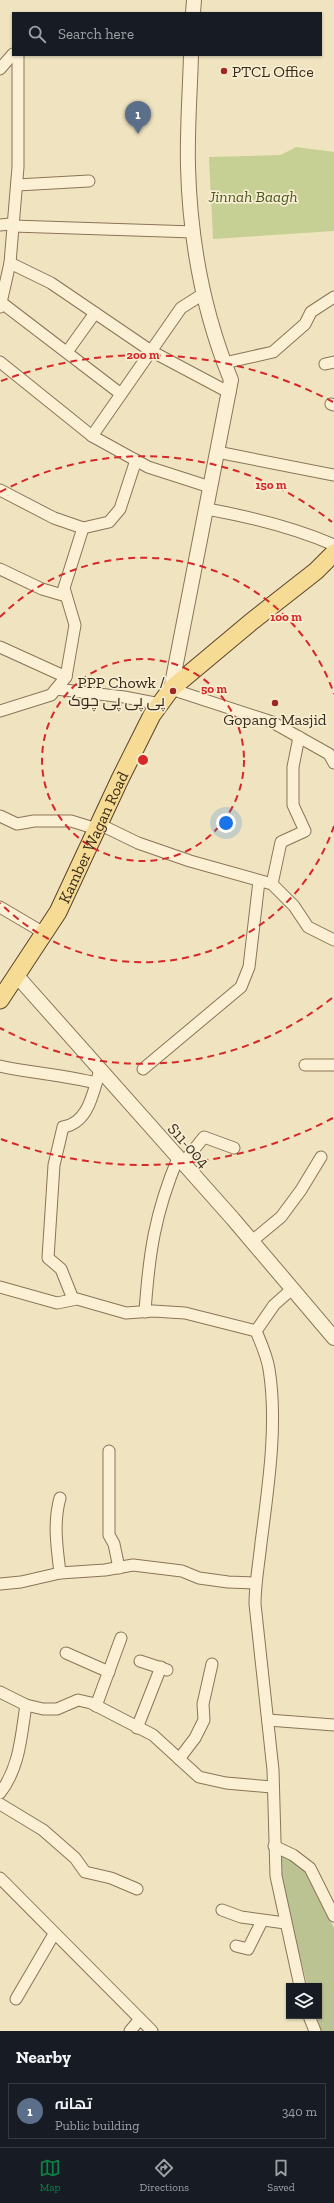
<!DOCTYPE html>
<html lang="en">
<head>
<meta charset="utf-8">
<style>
	body { margin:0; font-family:"Zilla Slab",Cairo,serif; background:#242831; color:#f1f3f6 }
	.controls { position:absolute; right:12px; bottom:12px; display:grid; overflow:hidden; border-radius:0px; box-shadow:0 1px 3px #0004 }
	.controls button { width:36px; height:36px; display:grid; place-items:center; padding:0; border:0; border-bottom:1px solid #363941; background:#171b24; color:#f1f3f6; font:20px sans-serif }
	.you { position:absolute; left:226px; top:823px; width:14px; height:14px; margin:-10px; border:3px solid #fff; border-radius:50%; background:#1a73e8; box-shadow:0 0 0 6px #1a73e833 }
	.badge { display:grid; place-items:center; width:26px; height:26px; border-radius:50%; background:#0b8043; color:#fff; font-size:13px; font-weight:700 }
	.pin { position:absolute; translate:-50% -33px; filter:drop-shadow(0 1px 2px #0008) }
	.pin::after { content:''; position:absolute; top:21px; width:14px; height:12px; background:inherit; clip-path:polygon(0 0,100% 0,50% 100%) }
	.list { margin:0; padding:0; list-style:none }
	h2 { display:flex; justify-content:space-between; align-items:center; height:52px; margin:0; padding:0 16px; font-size:17px }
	h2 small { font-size:13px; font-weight:400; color:#9ea1a6 }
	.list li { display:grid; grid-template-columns:26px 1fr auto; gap:12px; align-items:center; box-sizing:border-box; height:56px; margin:0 8px 8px; padding:0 8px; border:1px solid #363941; border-radius:0px }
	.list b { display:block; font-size:15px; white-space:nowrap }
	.list p { margin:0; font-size:13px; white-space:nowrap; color:#9ea1a6 }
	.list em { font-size:13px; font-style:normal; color:#9ea1a6 }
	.icon { flex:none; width:22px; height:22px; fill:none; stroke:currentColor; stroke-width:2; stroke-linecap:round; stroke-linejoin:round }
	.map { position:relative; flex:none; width:334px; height:2031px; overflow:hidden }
	.search { position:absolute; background:#171b24; box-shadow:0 1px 3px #0004; left:12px; right:12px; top:12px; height:44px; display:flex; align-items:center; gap:10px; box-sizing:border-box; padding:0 14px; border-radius:0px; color:#9ea1a6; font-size:15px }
	.sheet { height:116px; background:#171b24 }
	nav { display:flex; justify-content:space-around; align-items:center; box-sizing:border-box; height:56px; border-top:1px solid #363941; background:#171b24; font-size:11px; color:#9ea1a6 }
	nav a { display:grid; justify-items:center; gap:2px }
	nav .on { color:#0b8043 }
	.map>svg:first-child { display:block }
	.green { fill:#c6cf94 }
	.cemetery { fill:#bcc393 }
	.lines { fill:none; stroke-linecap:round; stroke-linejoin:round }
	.minor-casing { stroke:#8b7457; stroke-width:13 }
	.tertiary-casing { stroke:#8b7457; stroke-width:16 }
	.primary-casing { stroke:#58422c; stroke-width:19 }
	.minor { stroke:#fbf0d4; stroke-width:11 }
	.tertiary { stroke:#fbf0d4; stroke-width:14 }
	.primary { stroke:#f6db95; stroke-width:17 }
	.ring { fill:none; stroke:#d62828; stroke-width:2; stroke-dasharray:7 5 }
	.poi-dot { fill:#9d2724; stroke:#f7edd0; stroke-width:1.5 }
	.labels { text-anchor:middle; stroke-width:3.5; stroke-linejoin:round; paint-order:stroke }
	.poi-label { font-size:16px; fill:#392b1c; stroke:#f7edd0; text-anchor:start }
	.park-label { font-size:16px; font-style:italic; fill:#485722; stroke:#f7edd0 }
	.street-label { font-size:16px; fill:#392b1c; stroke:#f7edd0 }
	.centre { fill:#d62828; stroke:#f7edd0; stroke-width:2 }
	.ring-label { font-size:12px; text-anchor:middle; font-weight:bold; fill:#d62828; stroke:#f7edd0; stroke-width:3.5; stroke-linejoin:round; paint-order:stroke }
</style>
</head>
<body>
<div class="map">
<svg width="334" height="2031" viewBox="0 0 334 2031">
	<rect width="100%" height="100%" fill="#f0e4c0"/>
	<!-- green -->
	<path class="green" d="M 296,147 L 334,152 L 334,231 L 213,239 L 209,157 L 281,155 Z"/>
	<!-- cemetery -->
	<path class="cemetery" d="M 282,1856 L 302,1866 L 334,1928 L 334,2031 L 321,2031 L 317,2016 L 319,2016 L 319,1986 L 307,1986 L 307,1984 L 281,1882 Z"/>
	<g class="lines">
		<!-- minor casing -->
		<g class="minor-casing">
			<g id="minor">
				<path d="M 0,69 L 13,54"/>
				<path d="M 17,185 L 89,181"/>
				<path d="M 0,225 L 10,224 L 13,226 L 194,232"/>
				<path d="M 10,263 L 51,283 L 151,351 L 230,393"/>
				<path d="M 2,303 L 121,394"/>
				<path d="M 0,307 L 10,263 L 18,167 L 18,55"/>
				<path d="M 67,352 L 95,313"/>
				<path d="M 0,362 L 92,436 L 148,467 L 210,487"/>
				<path d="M 224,363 L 273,352 L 305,324 L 311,312 L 334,297"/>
				<path d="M 325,364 L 334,362"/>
				<path d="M 331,404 L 334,405"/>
				<path d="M 92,436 L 181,308 L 203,294"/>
				<path d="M 217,452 L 334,475"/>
				<path d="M 0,490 L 54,518 L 83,528 L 109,522 L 120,509 L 136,460"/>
				<path d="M 207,509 C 251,517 293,527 334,545"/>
				<path d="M 0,569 L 42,589 L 66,596"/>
				<path d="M 0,647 L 66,677"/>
				<path d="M 56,689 L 124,697 L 160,704"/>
				<path d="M 171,689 L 272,722 L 329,754 L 334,763"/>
				<path d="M 0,711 L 51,695 L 66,677 L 75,625 L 64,588 L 83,528"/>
				<path d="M 0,816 L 17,824 L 34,821 L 71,821 L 97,829"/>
				<path d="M 99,824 L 138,843 L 190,861 L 272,884 L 294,906 L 308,927 L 334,940"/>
				<path d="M 272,884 L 281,842 L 305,831 L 293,805 L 293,767 L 299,737"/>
				<path d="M 0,907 L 44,933"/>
				<path d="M 305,1065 L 334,1065"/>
				<path d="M 0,1066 C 32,1073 64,1075 96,1083"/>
				<path d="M 143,1069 L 241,987 L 249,967 L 259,881"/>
				<path d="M 183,1163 L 204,1137 L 234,1148"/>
				<path d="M 252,1241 L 281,1217 L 301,1190 L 321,1157"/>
				<path d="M 0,1287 L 57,1303 L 77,1299 L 126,1313 L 153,1311 L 185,1313 L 256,1331"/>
				<path d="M 73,1299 L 61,1269 L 48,1258 L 54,1165 L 63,1127 C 89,1123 93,1092 100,1070"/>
				<path d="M 145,1312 C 149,1253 155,1213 178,1158"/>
				<path d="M 256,1331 C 261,1343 267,1356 269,1369 C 278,1424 268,1488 261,1543 C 259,1563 255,1583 255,1604 L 273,1770 L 276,1876 L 300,1986"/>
				<path d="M 256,1331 L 274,1305 L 292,1289"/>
				<path d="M 109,1451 L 109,1535 L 114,1544 L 119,1568"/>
				<path d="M 60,1498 C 53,1523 57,1547 60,1573"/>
				<path d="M 0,1584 L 21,1582 L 60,1573 L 105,1570 L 133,1565 L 182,1571 L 199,1578 L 228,1582 L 255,1583"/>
				<path d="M 66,1653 L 109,1672"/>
				<path d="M 140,1661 L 167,1670"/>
				<path d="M 0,1692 L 26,1705 L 43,1709 L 57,1709 L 78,1700 L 91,1703 L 153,1735 L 199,1777 L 226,1783 L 272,1787"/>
				<path d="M 96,1706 L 121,1638"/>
				<path d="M 268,1720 L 334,1725"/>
				<path d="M 137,1728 L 161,1667"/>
				<path d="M 179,1759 L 195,1738 L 204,1720 L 203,1704 L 212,1664"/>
				<path d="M 0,1793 C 20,1767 21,1736 26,1705"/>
				<path d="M 0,1804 L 43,1830 L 75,1858 L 85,1872 L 111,1878 L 137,1889"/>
				<path d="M 274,1846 L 293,1855 L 310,1868 L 334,1916"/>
				<path d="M 0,1878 L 152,2031"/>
				<path d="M 222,1910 L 241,1917 L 285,1923"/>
				<path d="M 236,1946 L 248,1949 L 262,1921"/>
				<path d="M 16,1999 L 54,1934"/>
				<path d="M 309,2016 L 315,2031"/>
				<path d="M 130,2031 L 140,2019"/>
			</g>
		</g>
		<!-- tertiary casing -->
		<g class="tertiary-casing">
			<g id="tertiary">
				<path d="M 193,13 L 194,0"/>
				<path d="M 171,689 L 231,380 C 203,312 190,240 188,167 C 187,130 190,92 191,55"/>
				<path d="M 17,976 L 233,1219 L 334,1338"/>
			</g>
		</g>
		<!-- primary casing -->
		<g class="primary-casing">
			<g id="primary">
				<path id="s1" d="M 0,1000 L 58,912 L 120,779 L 152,715 L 171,689 L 251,622 L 316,571 L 334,553"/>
			</g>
		</g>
		<!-- minor -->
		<use href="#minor" class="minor"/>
		<!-- tertiary -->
		<use href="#tertiary" class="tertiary"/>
		<!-- primary -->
		<use href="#primary" class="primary"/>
	</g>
	<!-- distance rings -->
	<g class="ring">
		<circle cx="143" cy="760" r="101"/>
		<path d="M334 826A202 202 0 0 1 0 903M0 617A202 202 0 0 1 334 694"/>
		<path d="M332 998A304 304 0 0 1 0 1028M0 492A304 304 0 0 1 332 522"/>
		<path d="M333 1118A405 405 0 0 1 1 1139M1 381A405 405 0 0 1 333 402"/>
	</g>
	<!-- markers -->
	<g class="poi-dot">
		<circle cx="224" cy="71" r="4"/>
		<circle cx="173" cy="691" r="4"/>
		<circle cx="275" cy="703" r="4"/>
	</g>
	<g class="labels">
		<!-- poi labels -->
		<g class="poi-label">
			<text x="232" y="77">PTCL Office</text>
			<text x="165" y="688" text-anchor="end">PPP Chowk /<tspan x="165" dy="18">پی پی پی چوک</tspan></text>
			<text x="275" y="725" text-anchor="middle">Gopang Masjid</text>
		</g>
		<!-- park labels -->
		<g class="park-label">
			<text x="253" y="202">Jinnah Baagh</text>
		</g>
		<!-- street labels -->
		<g class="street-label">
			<text dy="6" stroke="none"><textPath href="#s1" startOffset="188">Kamber Wagan Road</textPath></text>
			<text transform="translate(189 1145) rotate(48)" y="6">S11-004</text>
		</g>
	</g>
	<circle cx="143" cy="760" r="6" class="centre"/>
	<g class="ring-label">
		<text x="143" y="359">200 m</text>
		<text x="271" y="489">150 m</text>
		<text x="286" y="621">100 m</text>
		<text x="214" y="693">50 m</text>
	</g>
</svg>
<div class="controls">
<button><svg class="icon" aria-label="layers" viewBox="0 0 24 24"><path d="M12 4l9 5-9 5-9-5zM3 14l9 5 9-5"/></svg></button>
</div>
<div class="you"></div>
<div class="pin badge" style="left:138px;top:134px;background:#5c6f8a">1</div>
<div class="search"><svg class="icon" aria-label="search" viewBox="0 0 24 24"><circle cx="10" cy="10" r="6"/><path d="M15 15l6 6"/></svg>Search here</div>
</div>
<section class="sheet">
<h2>Nearby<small></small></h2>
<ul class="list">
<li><span class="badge" style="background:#5c6f8a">1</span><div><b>تھانہ</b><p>Public building</p></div><em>340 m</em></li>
</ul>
</section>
<nav>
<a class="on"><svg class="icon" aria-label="map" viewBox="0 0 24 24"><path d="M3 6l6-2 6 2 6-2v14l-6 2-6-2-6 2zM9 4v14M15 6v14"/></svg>Map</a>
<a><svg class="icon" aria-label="directions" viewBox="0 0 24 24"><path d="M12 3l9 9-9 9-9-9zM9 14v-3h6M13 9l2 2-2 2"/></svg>Directions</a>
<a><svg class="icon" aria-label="saved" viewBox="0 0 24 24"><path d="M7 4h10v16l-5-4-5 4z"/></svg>Saved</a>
</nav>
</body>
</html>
